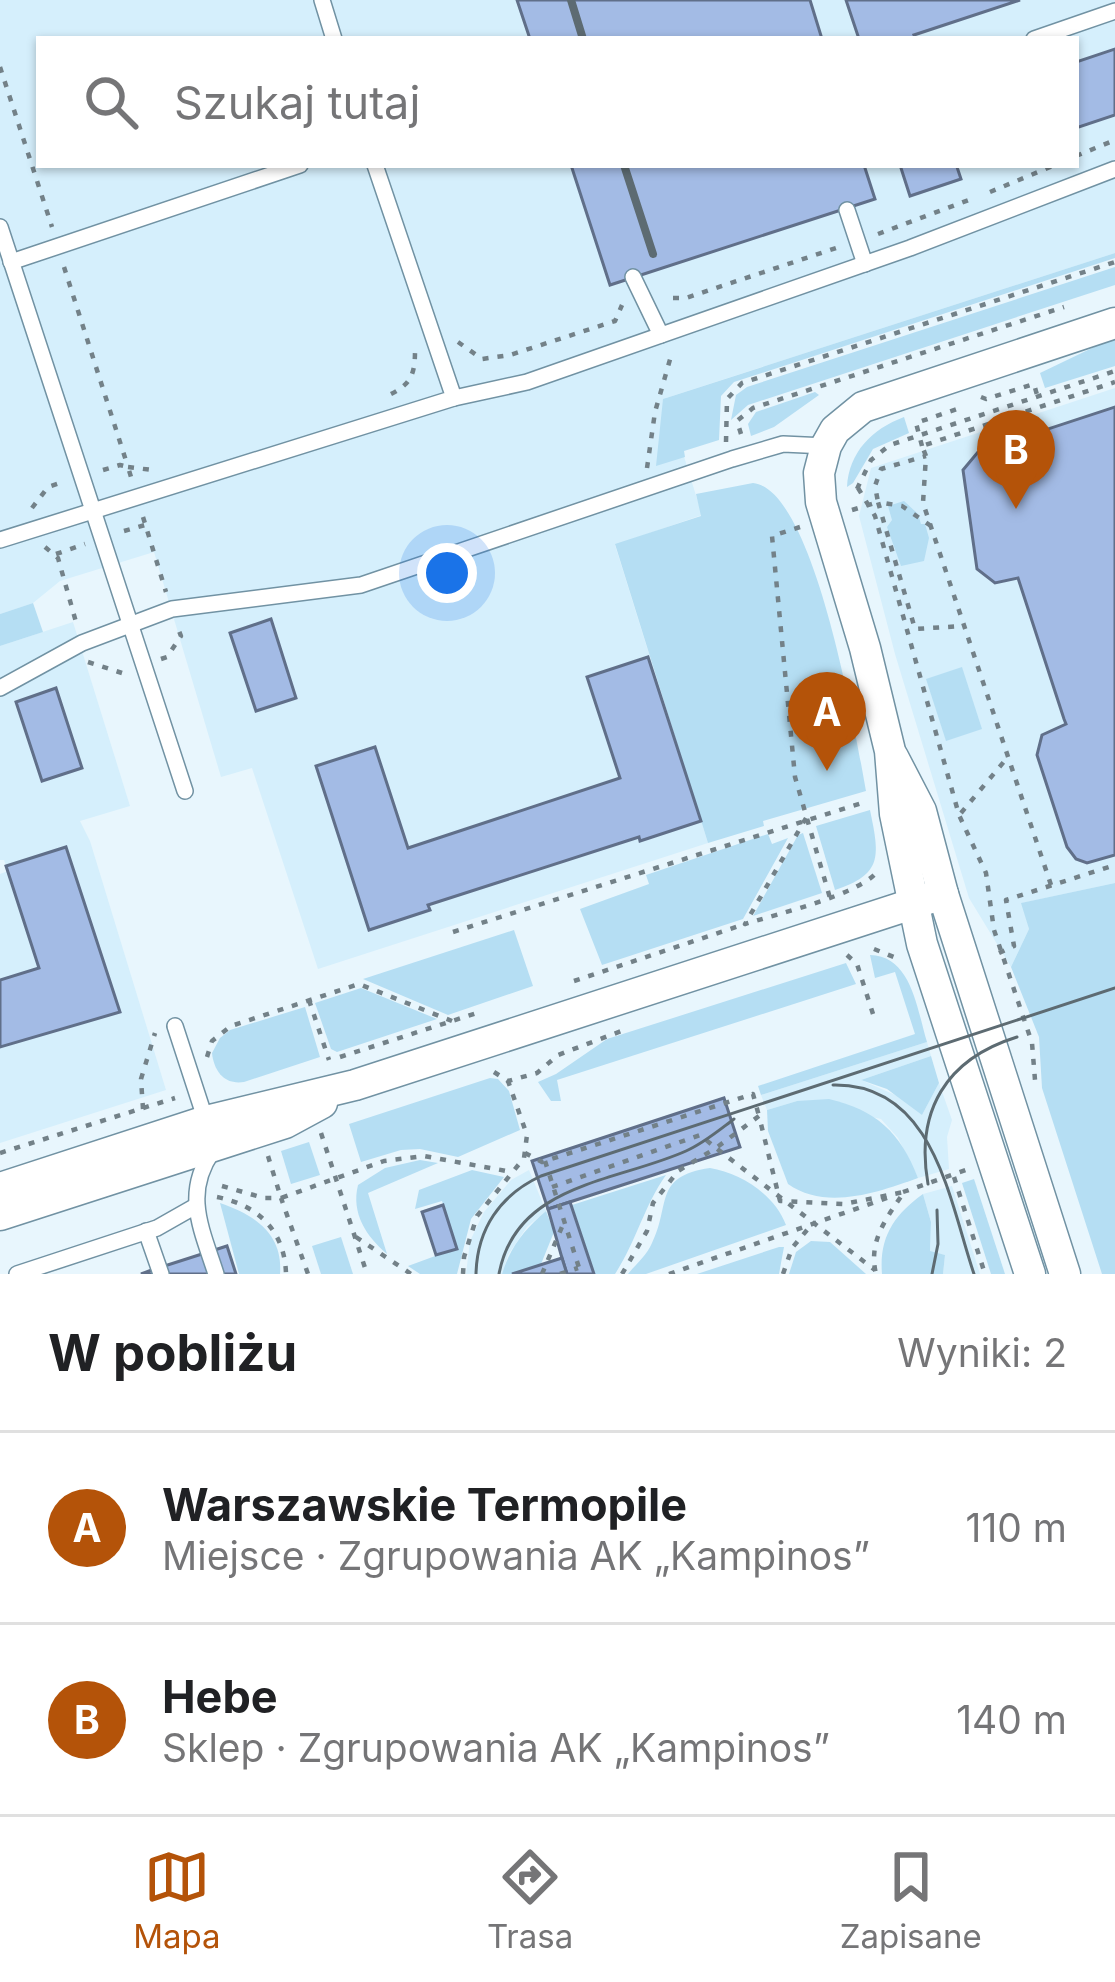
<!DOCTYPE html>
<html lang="pl">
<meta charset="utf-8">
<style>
:root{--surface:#fff;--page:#f6f6f6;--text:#202124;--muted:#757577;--line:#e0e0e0;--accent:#b45309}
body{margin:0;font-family:Inter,sans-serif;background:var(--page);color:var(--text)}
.you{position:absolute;left:447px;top:573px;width:42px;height:42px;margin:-30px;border:9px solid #fff;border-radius:50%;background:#1a73e8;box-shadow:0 0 0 18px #1a73e833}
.badge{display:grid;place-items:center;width:78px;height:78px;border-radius:50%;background:var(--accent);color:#fff;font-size:39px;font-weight:700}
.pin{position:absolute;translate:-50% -99px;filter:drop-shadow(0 3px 6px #0008)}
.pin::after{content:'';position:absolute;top:63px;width:42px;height:36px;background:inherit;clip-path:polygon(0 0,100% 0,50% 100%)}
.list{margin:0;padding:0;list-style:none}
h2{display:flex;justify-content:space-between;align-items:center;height:156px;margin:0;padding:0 48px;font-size:51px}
h2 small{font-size:39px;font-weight:400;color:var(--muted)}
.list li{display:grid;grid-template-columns:78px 1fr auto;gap:36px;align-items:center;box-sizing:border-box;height:192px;padding:0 48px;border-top:3px solid var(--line)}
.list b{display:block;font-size:45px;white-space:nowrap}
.list p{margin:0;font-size:39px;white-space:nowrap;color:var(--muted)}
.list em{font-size:39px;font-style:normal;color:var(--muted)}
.icon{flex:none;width:66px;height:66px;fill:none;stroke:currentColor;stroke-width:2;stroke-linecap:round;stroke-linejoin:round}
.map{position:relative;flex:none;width:1115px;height:1274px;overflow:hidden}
.search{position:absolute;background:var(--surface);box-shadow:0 3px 9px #0004;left:36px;right:36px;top:36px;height:132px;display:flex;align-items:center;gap:30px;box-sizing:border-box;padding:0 42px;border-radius:0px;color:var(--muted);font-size:45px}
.sheet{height:540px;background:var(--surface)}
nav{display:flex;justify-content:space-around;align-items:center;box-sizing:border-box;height:168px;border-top:3px solid var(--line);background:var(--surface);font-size:33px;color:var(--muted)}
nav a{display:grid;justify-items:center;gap:6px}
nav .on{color:var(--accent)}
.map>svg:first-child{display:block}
.built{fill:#d5effc;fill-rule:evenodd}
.green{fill:#b5def3}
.building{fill:#a3bbe5;stroke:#606f89;stroke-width:3}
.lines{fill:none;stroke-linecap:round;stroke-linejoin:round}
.lane-casing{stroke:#7192a3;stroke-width:18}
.street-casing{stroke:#7192a3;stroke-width:33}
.path{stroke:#738188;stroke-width:4.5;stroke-dasharray:6 9;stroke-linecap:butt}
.lane{stroke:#fff;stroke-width:15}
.street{stroke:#fff;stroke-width:30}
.tram{stroke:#5d6b72;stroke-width:3}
.rail{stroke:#5d6b72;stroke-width:8}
</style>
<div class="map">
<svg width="1115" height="1274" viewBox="0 0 1115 1274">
<rect width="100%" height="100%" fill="#e8f6fd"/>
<g class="built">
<path d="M 0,0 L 1115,0 L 1115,253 L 666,398 L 702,515 L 615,545 L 708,843 L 318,969 L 252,768 L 221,777 L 154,552 L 60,581 L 33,603 L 0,614 ZM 39,39 L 1076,39 L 1076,165 L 39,165 Z"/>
<polygon points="1115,388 1115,883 1022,903 1029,929 1011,967 969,898 895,654 859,516 871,468"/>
<polygon points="73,622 130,806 80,821 90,841 166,1090 0,1143 0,874 8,871 4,860 0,860 0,646"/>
<polygon points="927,1042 931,1056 861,1080 900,1097 922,1115 939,1083 952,1120 947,1137 949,1169 918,1178 898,1138 881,1119 797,1101 767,1110 761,1095"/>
<polygon points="529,1170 546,1211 527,1227 508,1255 502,1274 466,1274 470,1241 484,1212 511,1180"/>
<polygon points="952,1186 980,1274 943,1274 945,1255 930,1252 931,1222 923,1194"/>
</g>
<g class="green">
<polygon points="1115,253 1115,258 734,382 721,396 719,440 684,451 685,457 656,466 663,399"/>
<polygon points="1115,267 1115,285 748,405 731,420 736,395 747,387"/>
<polygon points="1115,337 1115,366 1045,388 1040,373"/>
<polygon points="815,392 819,395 774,427 751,436 748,424 756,412"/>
<path d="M 904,417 L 909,433 L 873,449 L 853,483 L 847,487 C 849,452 872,429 904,417 Z"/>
<path d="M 753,483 C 815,489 856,736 866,791 L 763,821 L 764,826 L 708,843 L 615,544 L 701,516 L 696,494 Z"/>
<polygon points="904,501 918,514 921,524 925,524 929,538 924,561 901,566 887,527 892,520 888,506"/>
<polygon points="33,603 43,632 0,646 0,614"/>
<polygon points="962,667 982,729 946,741 926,679"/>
<path d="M 870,810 C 880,858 882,874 835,890 L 816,826 Z"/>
<polygon points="803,833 822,893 753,916 798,835"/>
<polygon points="768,834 772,844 788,838 743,919 602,965 580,909 649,884 646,875"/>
<polygon points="1115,883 1115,1274 1102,1274 1042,1088 1039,1037 1011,967 1029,929 1021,903"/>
<polygon points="514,930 533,986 448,1015 363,979"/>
<path d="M 870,955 C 912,956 917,1010 927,1042 L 761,1095 L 758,1086 L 915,1034 L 895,972 L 875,978 Z"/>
<polygon points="846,963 856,984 557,1080 561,1101 551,1101 538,1082 556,1074 607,1039"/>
<polygon points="361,988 437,1019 337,1052 331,1049 315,1003"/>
<path d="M 305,1007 L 320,1057 L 244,1082 C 225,1085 214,1072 212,1053 L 220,1038 L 230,1030 Z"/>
<polygon points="931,1056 939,1083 922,1115 887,1089 861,1080"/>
<polygon points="490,1078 498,1079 509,1091 520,1130 458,1157 420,1149 401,1150 361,1162 349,1124"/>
<path d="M 829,1099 C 876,1110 900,1132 918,1178 C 879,1192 826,1211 788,1184 L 768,1131 L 767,1110 L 797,1101 Z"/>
<polygon points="309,1142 320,1175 291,1184 281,1151"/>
<path d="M 420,1160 L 438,1163 L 368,1193 L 387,1254 C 366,1236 351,1213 358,1185 L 385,1168 Z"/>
<path d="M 710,1168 C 741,1173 775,1195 786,1225 L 646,1274 L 628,1274 C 636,1264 647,1255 652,1243 C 671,1205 653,1176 710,1168 Z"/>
<polygon points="472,1170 504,1177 471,1219 457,1274 420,1274 408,1266 457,1248 442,1201 415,1209 419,1190"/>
<path d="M 666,1175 C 644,1206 636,1242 615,1274 L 595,1274 L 572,1205 Z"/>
<polygon points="974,1179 1005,1274 991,1274 962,1183"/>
<path d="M 923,1194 L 931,1222 L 930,1251 L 945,1255 L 943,1274 L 882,1274 C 879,1237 894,1215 923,1194 Z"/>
<path d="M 220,1203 C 255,1215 283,1234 280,1274 L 239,1274 Z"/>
<path d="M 546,1211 L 554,1232 L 537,1274 L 502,1274 C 510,1247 525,1229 546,1211 Z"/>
<polygon points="341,1237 353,1274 321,1274 312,1246"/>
<polygon points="811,1241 830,1242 866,1274 789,1274 796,1252"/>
<polygon points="784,1247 779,1274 697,1274 779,1247"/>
</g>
<g class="building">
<polygon points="517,0 810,0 822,39 530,39"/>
<polygon points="846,0 1020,0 914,35 916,39 859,39"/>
<polygon points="1115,49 1115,115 1076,128 1076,62"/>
<polygon points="571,165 864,165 875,199 610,285"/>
<polygon points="900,165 964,165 957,167 961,179 910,196"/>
<polygon points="1115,407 1115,855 1087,863 1076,859 1067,847 1037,755 1042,735 1066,724 1064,719 1018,578 995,583 977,569 963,470 978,452"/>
<polygon points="271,619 296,698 256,711 230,633"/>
<polygon points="648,657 701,821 640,841 639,837 428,905 430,910 369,930 316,766 375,747 408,848 620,778 587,677"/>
<polygon points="56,688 82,768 42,781 16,702"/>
<polygon points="66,847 120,1012 0,1047 0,980 39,968 6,866"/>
<polygon points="724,1098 740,1147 548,1209 532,1161"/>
<polygon points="570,1202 594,1274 567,1274 562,1258 548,1209"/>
<polygon points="443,1205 457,1249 436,1255 422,1212"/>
<polygon points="227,1246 236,1274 141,1274 149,1271"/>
<polygon points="562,1258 567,1274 512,1274"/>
</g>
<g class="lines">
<g class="lane-casing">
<g id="lane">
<polyline points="322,0 334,39"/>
<polyline points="1034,39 1115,11"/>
<polyline points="847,210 865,264"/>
<polyline points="0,227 185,791"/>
<polyline points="11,262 300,165"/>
<polyline points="633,277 661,335"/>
<polyline points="454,398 527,382 910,248 1115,169"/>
<polyline points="0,540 454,398 375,165"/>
<polyline points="0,688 82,643 172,609 361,585 732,459 783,444 826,446"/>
<polyline points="175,1026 206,1121"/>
<path d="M 212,1152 C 183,1194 202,1230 216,1274"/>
<polyline points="146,1231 161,1274"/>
<polyline points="17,1274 157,1228 194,1207"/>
</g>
</g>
<g class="street-casing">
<g id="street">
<polyline points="893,757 921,811 943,894 1065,1274"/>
<polyline points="0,1188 206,1121 355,1085 943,894"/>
<polyline points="0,1215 285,1123 322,1103"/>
<polyline points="1030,1274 922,944 895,814 890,751 865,648 821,502 819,473 826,446 835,430 863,407 1115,323"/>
</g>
</g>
<g class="path">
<polyline points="0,67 52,227"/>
<polyline points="1076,156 1115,140"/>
<polyline points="990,192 1055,165"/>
<polyline points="878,234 974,198"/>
<polyline points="64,267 128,467 152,470"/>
<polyline points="673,298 686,298 839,247"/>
<polyline points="458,342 482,359 510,355 615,321 622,305"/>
<path d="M 391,394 C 411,384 415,374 415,351"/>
<polyline points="981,397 986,399 1034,384 1037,395"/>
<polyline points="741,434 737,421 753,408 1064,307"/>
<polyline points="726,442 727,399 742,383 1115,262"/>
<polyline points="922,446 916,423 957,409 959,405"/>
<polyline points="647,468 655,412 671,356"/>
<polyline points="103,470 120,465 128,467 131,477"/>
<polyline points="858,488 875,516 959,815 986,873 994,930 1032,1043 1035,1080"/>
<polyline points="857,489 871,460 890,445 1115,371"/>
<polyline points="32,508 48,487 63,482"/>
<polyline points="852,510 878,502 875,486 881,469 926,456"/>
<polyline points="143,517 166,592"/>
<polyline points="931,526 902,506 878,502 915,629 963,626"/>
<polyline points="800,527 772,536 795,777 830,898"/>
<polyline points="124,531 145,525"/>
<polyline points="45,547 58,558 76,622"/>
<polyline points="56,554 85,544"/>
<polyline points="161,659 167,657 181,636 179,631"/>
<polyline points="88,662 122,673"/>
<polyline points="961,813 1007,758"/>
<path d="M 806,818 L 745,924 C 777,914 858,895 877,872"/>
<polyline points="1051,885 923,503 926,456 922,446 1115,382"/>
<polyline points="453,932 865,802"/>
<polyline points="874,949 896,958"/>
<polyline points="999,953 1014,946 1006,900 1115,865"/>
<polyline points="847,955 857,964 873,1014"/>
<polyline points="574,981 745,924"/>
<polyline points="309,1000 329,1060"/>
<polyline points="207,1057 212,1041 231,1026 359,984 452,1021"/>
<polyline points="340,1057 477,1013"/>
<polyline points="494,1072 508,1081 537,1073 558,1055 624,1030"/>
<polyline points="143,1109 141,1079 155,1033"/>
<polyline points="321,1133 367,1274"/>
<polyline points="0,1153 175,1098"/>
<polyline points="525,1153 542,1162 753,1094 759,1116"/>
<polyline points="268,1156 281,1198 384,1161 424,1156 512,1172"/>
<polyline points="545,1161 581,1274"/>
<polyline points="954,1177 985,1274"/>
<polyline points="222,1186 264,1198 281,1198 308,1274"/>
<path d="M 552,1187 L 700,1135 L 716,1148 L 759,1116 L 780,1201 L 844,1204 L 904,1192 C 886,1219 868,1241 876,1274"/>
<polyline points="903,1192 966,1170"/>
<path d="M 217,1197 C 258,1205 285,1231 286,1274"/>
<polyline points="356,1237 411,1274"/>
<polyline points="463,1274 464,1257 477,1216 524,1158 527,1135 508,1081"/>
<polyline points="542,1274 564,1222"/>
<polyline points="560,1274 578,1268"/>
<polyline points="622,1274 647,1231 653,1203 678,1171 716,1148 875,1270"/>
<polyline points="669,1274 887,1198"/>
<polyline points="783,1274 792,1248 812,1224"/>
</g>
<use href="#lane" class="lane"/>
<use href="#street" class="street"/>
<g class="tram">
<path d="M 833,1085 C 934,1083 949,1200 974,1274"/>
<path d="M 928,1184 C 915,1111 946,1059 1017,1037"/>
<path d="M 476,1274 C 477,1229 500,1195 541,1176 L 1115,988"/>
<path d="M 499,1274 C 516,1183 617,1182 686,1151 C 704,1143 718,1131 734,1119"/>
<polyline points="932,1274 938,1244 937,1210"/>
</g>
<g class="rail">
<polyline points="571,0 583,39"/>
<polyline points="624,165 653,254"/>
</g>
</g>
</svg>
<div class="you"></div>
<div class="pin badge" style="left:827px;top:771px">A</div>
<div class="pin badge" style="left:1016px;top:509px">B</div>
<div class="search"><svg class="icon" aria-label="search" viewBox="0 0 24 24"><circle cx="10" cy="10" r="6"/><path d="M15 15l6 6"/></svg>Szukaj tutaj</div>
</div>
<section class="sheet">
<h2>W pobliżu<small>Wyniki: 2</small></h2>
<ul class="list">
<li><span class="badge">A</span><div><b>Warszawskie Termopile</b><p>Miejsce · Zgrupowania AK „Kampinos”</p></div><em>110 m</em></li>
<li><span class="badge">B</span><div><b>Hebe</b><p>Sklep · Zgrupowania AK „Kampinos”</p></div><em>140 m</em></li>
</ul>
</section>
<nav>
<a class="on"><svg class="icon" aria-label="map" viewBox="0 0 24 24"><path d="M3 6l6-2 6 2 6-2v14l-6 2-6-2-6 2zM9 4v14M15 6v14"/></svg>Mapa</a>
<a><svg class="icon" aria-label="directions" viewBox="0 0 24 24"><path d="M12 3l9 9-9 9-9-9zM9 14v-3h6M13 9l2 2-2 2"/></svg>Trasa</a>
<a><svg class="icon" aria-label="saved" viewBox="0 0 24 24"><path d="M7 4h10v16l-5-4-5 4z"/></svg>Zapisane</a>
</nav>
